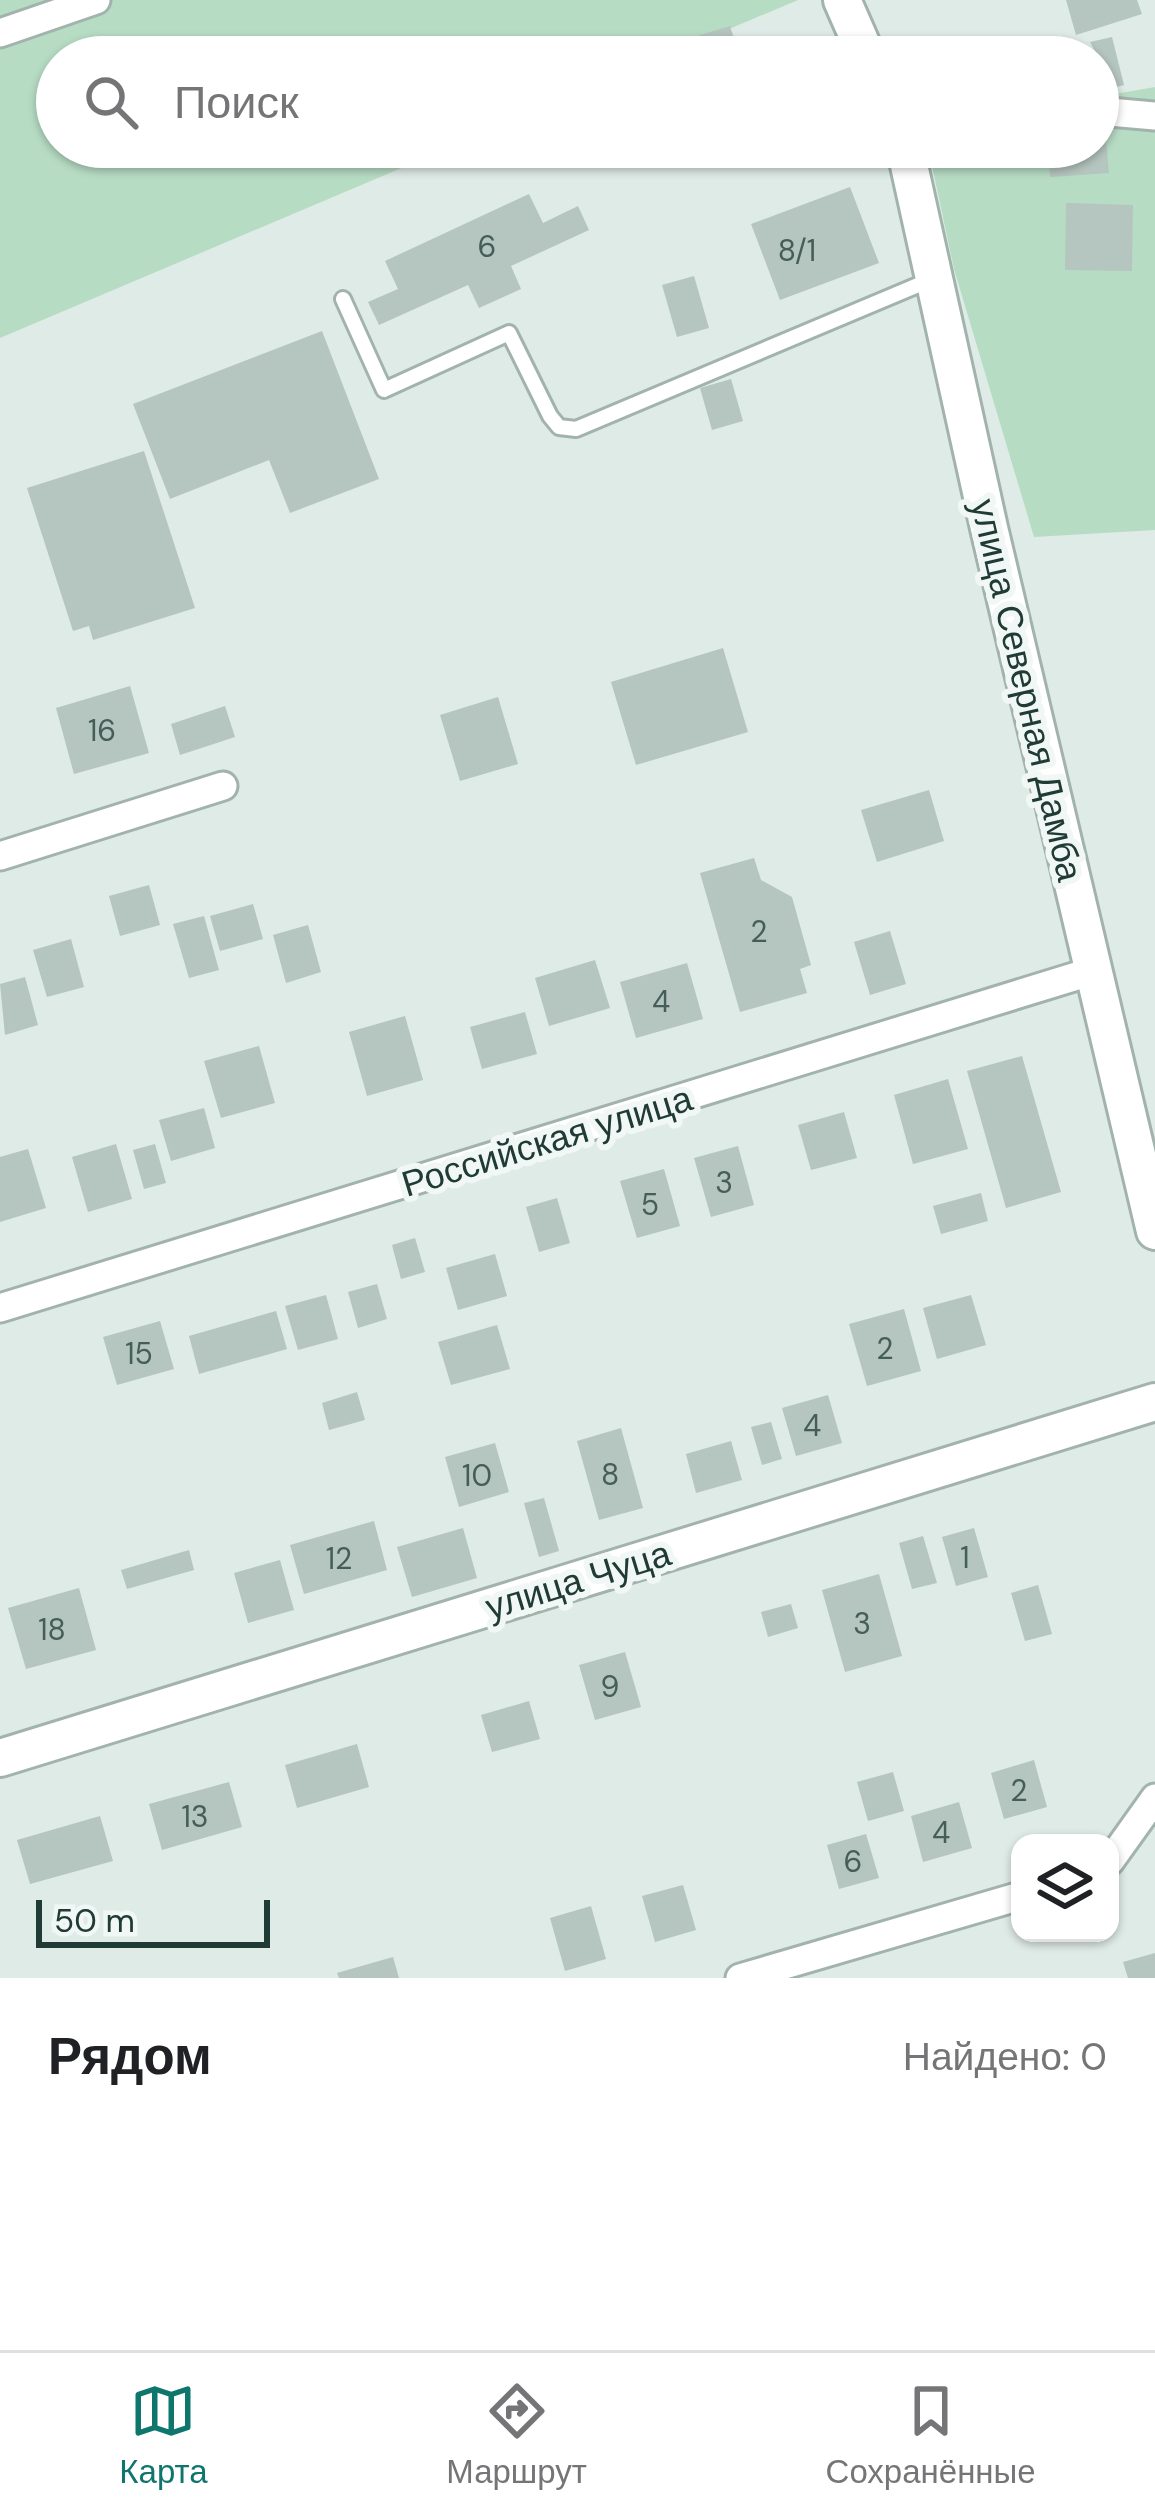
<!DOCTYPE html>
<html lang="ru">
<meta charset="utf-8">
<style>
:root{--surface:#fff;--page:#f6f6f6;--text:#202124;--muted:#757577;--line:#e0e0e0;--accent:#0f766e}
body{margin:0;font-family:"DM Sans",sans-serif;background:var(--page);color:var(--text)}
.controls{position:absolute;right:36px;bottom:36px;display:grid;overflow:hidden;border-radius:24px;box-shadow:0 3px 9px #0004}
.controls button{width:108px;height:108px;display:grid;place-items:center;padding:0;border:0;border-bottom:3px solid var(--line);background:var(--surface);color:var(--text);font:60px sans-serif}
.scale{position:absolute;left:36px;bottom:30px;width:234px;box-sizing:border-box;padding-left:12px;border:6px solid #203b35;border-top:0;font-size:33px;line-height:42px;white-space:nowrap;color:#203b35;-webkit-text-stroke:9px #f0f7f4;paint-order:stroke}
.list{margin:0;padding:0;list-style:none}
h2{display:flex;justify-content:space-between;align-items:center;height:156px;margin:0;padding:0 48px;font-size:51px}
h2 small{font-size:39px;font-weight:400;color:var(--muted)}
.icon{flex:none;width:66px;height:66px;fill:none;stroke:currentColor;stroke-width:2;stroke-linecap:round;stroke-linejoin:round}
.map{position:relative;flex:none;width:1155px;height:1978px;overflow:hidden}
.search{position:absolute;background:var(--surface);box-shadow:0 3px 9px #0004;left:36px;right:36px;top:36px;height:132px;display:flex;align-items:center;gap:30px;box-sizing:border-box;padding:0 42px;border-radius:66px;color:var(--muted);font-size:45px}
.sheet{height:372px;background:var(--surface)}
nav{display:flex;justify-content:space-around;align-items:center;box-sizing:border-box;height:168px;border-top:3px solid var(--line);background:var(--surface);font-size:33px;color:var(--muted)}
nav a{display:grid;justify-items:center;gap:6px}
nav .on{color:var(--accent)}
.map>svg:first-child{display:block}
.green{fill:#b7dcc4}
.building{fill:#b5c5bf}
.lines{fill:none;stroke-linecap:round;stroke-linejoin:round}
.service-casing{stroke:#a2b3ad;stroke-width:20}
.minor-casing{stroke:#a2b3ad;stroke-width:33}
.tertiary-casing{stroke:#a2b3ad;stroke-width:42}
.service{stroke:#fff;stroke-width:14}
.minor{stroke:#fff;stroke-width:27}
.tertiary{stroke:#fff;stroke-width:36}
.labels{text-anchor:middle;dominant-baseline:central;stroke-width:12;stroke-linejoin:round;paint-order:stroke}
.number-label{font-size:30px;fill:#455e58}
.street-label{font-size:36px;fill:#203b35;stroke:#f0f7f4}
</style>
<div class="map">
<svg width="1155" height="1978" viewBox="0 0 1155 1978">
<rect width="100%" height="100%" fill="#dfebe6"/>
<g class="green">
<polygon points="0,0 798,0 663,57 57,57 57,147 451,147 0,338"/>
<polygon points="1155,87 1155,530 1034,537 954,269 928,147 1098,147 1098,97"/>
</g>
<g class="building">
<polygon points="1066,0 1137,0 1142,14 1076,35"/>
<polygon points="730,26 740,57 646,57 644,52"/>
<polygon points="1112,37 1124,85 1101,91 1098,57 1090,42"/>
<polygon points="1106,141 1109,173 1050,177 1048,147 1098,147 1098,142"/>
<polygon points="850,187 879,263 780,300 751,224"/>
<polygon points="529,194 543,223 578,206 589,230 511,266 521,289 479,308 468,285 379,325 368,302 398,289 385,261"/>
<polygon points="1066,203 1133,205 1132,271 1065,270"/>
<polygon points="694,276 709,328 677,337 662,285"/>
<polygon points="322,331 379,479 290,513 269,460 170,499 133,404"/>
<polygon points="731,379 743,421 712,430 700,388"/>
<polygon points="144,451 195,608 93,640 89,626 73,631 27,488"/>
<polygon points="723,648 748,732 636,765 611,682"/>
<polygon points="130,686 149,753 74,774 56,708"/>
<polygon points="498,697 518,764 460,781 440,715"/>
<polygon points="225,706 235,737 180,755 171,724"/>
<polygon points="929,790 944,841 877,862 861,810"/>
<polygon points="754,858 761,880 792,897 811,965 800,969 807,993 740,1012 700,873"/>
<polygon points="149,885 160,925 120,936 109,896"/>
<polygon points="253,904 263,939 220,951 210,916"/>
<polygon points="204,916 219,970 189,978 173,924"/>
<polygon points="308,925 321,972 286,983 273,935"/>
<polygon points="890,931 906,984 870,995 854,942"/>
<polygon points="71,939 84,987 47,997 33,950"/>
<polygon points="595,960 610,1008 549,1026 535,978"/>
<polygon points="687,963 703,1019 636,1038 620,982"/>
<polygon points="25,977 38,1025 5,1035 0,984"/>
<polygon points="525,1012 537,1054 482,1069 470,1027"/>
<polygon points="405,1016 423,1080 367,1096 349,1032"/>
<polygon points="259,1046 275,1103 221,1118 204,1061"/>
<polygon points="1022,1056 1061,1192 1006,1208 967,1071"/>
<polygon points="948,1079 968,1149 913,1164 894,1095"/>
<polygon points="204,1108 215,1148 171,1161 159,1120"/>
<polygon points="844,1112 857,1158 811,1170 798,1125"/>
<polygon points="116,1144 132,1199 88,1212 72,1157"/>
<polygon points="155,1144 166,1183 144,1189 133,1150"/>
<polygon points="738,1146 754,1205 711,1217 694,1158"/>
<polygon points="28,1149 46,1208 0,1222 0,1157"/>
<polygon points="664,1169 680,1226 637,1238 620,1181"/>
<polygon points="981,1193 988,1221 941,1234 933,1206"/>
<polygon points="557,1198 570,1243 539,1252 526,1207"/>
<polygon points="415,1238 425,1272 401,1279 392,1245"/>
<polygon points="495,1254 507,1296 458,1310 446,1268"/>
<polygon points="377,1284 387,1319 358,1328 348,1292"/>
<polygon points="326,1295 338,1339 298,1350 285,1306"/>
<polygon points="971,1295 986,1345 937,1359 923,1308"/>
<polygon points="904,1309 921,1371 867,1386 849,1324"/>
<polygon points="276,1311 287,1349 199,1374 189,1336"/>
<polygon points="160,1321 174,1369 117,1385 103,1337"/>
<polygon points="497,1325 510,1369 451,1385 438,1342"/>
<polygon points="357,1392 365,1420 329,1430 322,1403"/>
<polygon points="828,1395 842,1443 796,1456 782,1408"/>
<polygon points="771,1422 782,1459 762,1465 751,1427"/>
<polygon points="621,1428 643,1508 599,1520 577,1441"/>
<polygon points="731,1441 742,1480 696,1493 686,1454"/>
<polygon points="495,1443 509,1492 459,1507 445,1457"/>
<polygon points="544,1498 559,1551 539,1557 524,1503"/>
<polygon points="374,1521 387,1570 304,1594 290,1545"/>
<polygon points="463,1528 477,1578 412,1597 397,1547"/>
<polygon points="974,1528 988,1577 956,1586 942,1537"/>
<polygon points="923,1536 937,1583 912,1589 899,1543"/>
<polygon points="189,1550 194,1570 127,1589 121,1570"/>
<polygon points="280,1560 294,1610 248,1623 234,1573"/>
<polygon points="879,1574 902,1656 845,1672 822,1590"/>
<polygon points="1038,1585 1052,1634 1025,1641 1011,1593"/>
<polygon points="79,1588 96,1650 26,1669 8,1608"/>
<polygon points="791,1604 798,1628 768,1637 761,1612"/>
<polygon points="625,1652 641,1707 595,1720 579,1665"/>
<polygon points="529,1701 540,1739 492,1752 481,1715"/>
<polygon points="357,1744 369,1787 297,1808 285,1765"/>
<polygon points="1034,1760 1047,1807 1004,1819 991,1773"/>
<polygon points="893,1772 904,1811 868,1821 857,1782"/>
<polygon points="229,1782 242,1827 162,1850 149,1804"/>
<polygon points="959,1802 972,1848 923,1862 911,1816"/>
<polygon points="100,1816 113,1861 30,1884 17,1840"/>
<polygon points="866,1834 879,1878 839,1889 827,1845"/>
<polygon points="683,1885 696,1930 655,1942 642,1896"/>
<polygon points="591,1906 606,1959 565,1971 550,1918"/>
<polygon points="1155,1953 1155,1978 1128,1978 1123,1962"/>
<polygon points="393,1957 399,1978 339,1978 337,1973"/>
</g>
<g class="lines">
<g class="service-casing">
<polyline id="service" points="343,299 384,390 509,333 550,416 559,427 576,429 930,280"/>
</g>
<g class="minor-casing">
<g id="minor">
<polyline points="0,33 96,0"/>
<polyline points="1098,111 1155,116"/>
<polyline points="0,856 223,786"/>
<polyline points="0,1308 1093,971"/>
<polyline points="1110,1861 1155,1798"/>
<polyline points="740,1978 1020,1896"/>
</g>
</g>
<g class="tertiary-casing">
<g id="tertiary">
<polyline points="842,0 867,57"/>
<polyline points="905,147 989,528 1155,1231"/>
<polyline points="0,1758 1155,1402"/>
</g>
</g>
<use href="#service" class="service"/>
<use href="#minor" class="minor"/>
<use href="#tertiary" class="tertiary"/>
</g>
<g class="labels">
<g class="number-label">
<text x="487" y="246">6</text>
<text x="797" y="250">8/1</text>
<text x="102" y="730">16</text>
<text x="759" y="931">2</text>
<text x="661" y="1001">4</text>
<text x="724" y="1182">3</text>
<text x="650" y="1204">5</text>
<text x="885" y="1348">2</text>
<text x="139" y="1353">15</text>
<text x="812" y="1425">4</text>
<text x="610" y="1474">8</text>
<text x="477" y="1475">10</text>
<text x="965" y="1557">1</text>
<text x="339" y="1558">12</text>
<text x="862" y="1623">3</text>
<text x="52" y="1629">18</text>
<text x="610" y="1686">9</text>
<text x="1019" y="1790">2</text>
<text x="195" y="1816">13</text>
<text x="941" y="1832">4</text>
<text x="853" y="1861">6</text>
</g>
<g class="street-label">
<text transform="translate(1027 690) rotate(77)">улица Северная Дамба</text>
<text transform="translate(547 1141) rotate(-17)">Российская улица</text>
<text transform="translate(578 1580) rotate(-17)">улица Чуца</text>
</g>
</g>
</svg>
<div class="controls">
<button><svg class="icon" aria-label="layers" viewBox="0 0 24 24"><path d="M12 4l9 5-9 5-9-5zM3 14l9 5 9-5"/></svg></button>
</div>
<div class="scale">50 m</div>
<div class="search"><svg class="icon" aria-label="search" viewBox="0 0 24 24"><circle cx="10" cy="10" r="6"/><path d="M15 15l6 6"/></svg>Поиск</div>
</div>
<section class="sheet">
<h2>Рядом<small>Найдено: 0</small></h2>
<ul class="list">
</ul>
</section>
<nav>
<a class="on"><svg class="icon" aria-label="map" viewBox="0 0 24 24"><path d="M3 6l6-2 6 2 6-2v14l-6 2-6-2-6 2zM9 4v14M15 6v14"/></svg>Карта</a>
<a><svg class="icon" aria-label="directions" viewBox="0 0 24 24"><path d="M12 3l9 9-9 9-9-9zM9 14v-3h6M13 9l2 2-2 2"/></svg>Маршрут</a>
<a><svg class="icon" aria-label="saved" viewBox="0 0 24 24"><path d="M7 4h10v16l-5-4-5 4z"/></svg>Сохранённые</a>
</nav>
